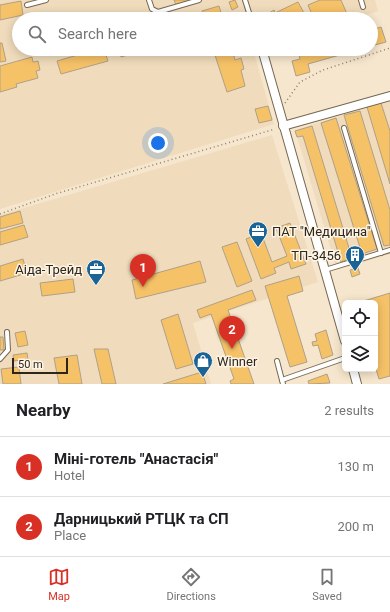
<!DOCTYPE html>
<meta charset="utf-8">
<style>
:root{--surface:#fff;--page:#f6f6f6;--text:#202124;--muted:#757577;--line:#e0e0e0;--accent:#d93025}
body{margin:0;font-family:Roboto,sans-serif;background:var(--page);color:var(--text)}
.controls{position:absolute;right:12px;bottom:12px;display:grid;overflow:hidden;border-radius:6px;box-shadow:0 2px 10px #0003}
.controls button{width:36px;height:36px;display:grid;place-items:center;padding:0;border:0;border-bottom:1px solid var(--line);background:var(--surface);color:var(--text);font:20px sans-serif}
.scale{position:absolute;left:12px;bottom:10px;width:56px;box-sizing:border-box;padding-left:4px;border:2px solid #2c261c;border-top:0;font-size:11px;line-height:14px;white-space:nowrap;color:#2c261c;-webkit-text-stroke:3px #fef4e5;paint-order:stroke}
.you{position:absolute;left:158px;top:143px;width:14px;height:14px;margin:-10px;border:3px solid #fff;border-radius:50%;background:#1a73e8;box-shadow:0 0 0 6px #1a73e833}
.badge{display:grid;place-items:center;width:26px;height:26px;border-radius:50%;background:var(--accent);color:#fff;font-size:13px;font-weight:700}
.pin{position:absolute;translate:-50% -33px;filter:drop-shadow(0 1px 2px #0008)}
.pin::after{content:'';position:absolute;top:21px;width:14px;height:12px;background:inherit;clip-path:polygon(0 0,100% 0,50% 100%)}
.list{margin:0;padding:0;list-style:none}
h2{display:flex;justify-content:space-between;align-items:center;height:52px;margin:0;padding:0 16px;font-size:17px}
h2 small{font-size:13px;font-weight:400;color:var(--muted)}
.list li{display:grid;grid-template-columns:26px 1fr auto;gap:12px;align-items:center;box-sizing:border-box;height:60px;padding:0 16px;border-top:1px solid var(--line)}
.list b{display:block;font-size:15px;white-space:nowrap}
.list p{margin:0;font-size:13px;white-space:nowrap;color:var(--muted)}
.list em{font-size:13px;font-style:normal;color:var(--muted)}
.icon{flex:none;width:22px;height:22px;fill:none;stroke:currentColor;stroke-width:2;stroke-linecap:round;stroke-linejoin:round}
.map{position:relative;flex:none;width:390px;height:384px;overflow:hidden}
.search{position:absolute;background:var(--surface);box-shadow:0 2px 10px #0003;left:12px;right:12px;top:12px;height:44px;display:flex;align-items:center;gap:10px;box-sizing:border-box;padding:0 14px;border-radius:22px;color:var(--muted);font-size:15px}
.sheet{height:172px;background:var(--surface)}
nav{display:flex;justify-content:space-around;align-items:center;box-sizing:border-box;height:56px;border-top:1px solid var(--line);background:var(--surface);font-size:11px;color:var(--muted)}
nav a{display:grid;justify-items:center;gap:2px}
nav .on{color:var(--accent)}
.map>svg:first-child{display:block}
.built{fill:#f0dcbc}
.building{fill:#f6c268;stroke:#afa088}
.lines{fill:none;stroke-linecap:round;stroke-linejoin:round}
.lane-casing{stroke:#756751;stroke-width:6}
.street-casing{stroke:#756751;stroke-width:10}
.path{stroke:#8b816f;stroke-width:1.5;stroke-dasharray:1 3;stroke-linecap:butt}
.lane{stroke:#fff;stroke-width:4}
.street{stroke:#fff;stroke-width:8}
.labels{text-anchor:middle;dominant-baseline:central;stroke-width:3;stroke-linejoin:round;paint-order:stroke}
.poi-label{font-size:13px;fill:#2c261c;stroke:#fef4e5;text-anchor:start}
</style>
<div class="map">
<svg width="390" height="384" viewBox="0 0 390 384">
<rect width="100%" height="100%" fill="#f6e6cd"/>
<g class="built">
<polygon points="0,0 375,0 378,11 355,19 19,19 19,49 253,49 274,124 0,209"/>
<polygon points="390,100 390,254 337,270 295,130"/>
<polygon points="272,135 318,282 193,323 211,384 0,384 0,215"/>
</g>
<g class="building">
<polygon points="174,0 191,0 176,5"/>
<polygon points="235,0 238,7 232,10 229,2"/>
<polygon points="320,0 341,0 347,14 335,19 314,19 308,5"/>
<polygon points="21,1 23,15 0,20 0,5"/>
<polygon points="298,2 304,13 292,19 268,19 266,15 274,10 275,13"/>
<polygon points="219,6 223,19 204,19 202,11"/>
<polygon points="181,15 182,19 166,19"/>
<polygon points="381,27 386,42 371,46 371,30"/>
<polygon points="0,43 2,43 6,61 0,62"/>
<polygon points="53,49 69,49 54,53"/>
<polygon points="98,49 104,49 108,61 61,74 57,61"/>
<polygon points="119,49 147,49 121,57"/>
<polygon points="213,49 232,49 235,60 241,58 244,69 241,70 245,86 227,92"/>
<polygon points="305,49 361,49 308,64 310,72 296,76 292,61 300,59 298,51"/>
<polygon points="32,57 33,62 38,61 40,70 36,71 38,78 16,84 17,87 0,92 0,66"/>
<polygon points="381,103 390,131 390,184 367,107"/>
<polygon points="268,106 272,120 259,123 255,109"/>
<polygon points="360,111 390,210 390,245 384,246 344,115"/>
<polygon points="336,118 377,249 362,254 321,123"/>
<polygon points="312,126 352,258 341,262 303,136 297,137 295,131"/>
<polygon points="20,211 23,223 0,229 0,217"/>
<polygon points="290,223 306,264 291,269 289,262 274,268 276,273 261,279 246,239 261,233 272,262 287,256 276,228"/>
<polygon points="24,225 28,237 0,245 0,232"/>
<polygon points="237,242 252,281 237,287 222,247"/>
<polygon points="23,259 27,273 0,281 0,266"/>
<polygon points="200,261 206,282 136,299 132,280"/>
<polygon points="358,268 360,274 352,277 350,270"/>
<polygon points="299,276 303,291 287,296 307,362 290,367 265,286"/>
<polygon points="73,279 75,292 42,296 40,283"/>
<polygon points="252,290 256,300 228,310 254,384 231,384 230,381 234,379 211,314 200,318 197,310"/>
<polygon points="390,293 390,376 379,379 375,366 375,303 357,303"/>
<polygon points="178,314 193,364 176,369 161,320"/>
<polygon points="326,330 333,355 322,359 318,345 313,346 312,342 317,341 315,334"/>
<polygon points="25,331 28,345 18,347 15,333"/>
<polygon points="0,337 3,337 4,350 0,350"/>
<polygon points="94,349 108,349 116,384 102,384"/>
<polygon points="27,353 28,359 14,361 13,355"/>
<polygon points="77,355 82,384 59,384 54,358"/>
<polygon points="19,367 21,384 3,384 1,369"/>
<polygon points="202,372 206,384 163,384"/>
<polygon points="327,374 330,383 309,384 308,381"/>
</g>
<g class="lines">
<g class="lane-casing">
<g id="lane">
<polyline points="149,0 152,9 158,12 199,0"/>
<polyline points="245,0 251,19"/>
<polyline points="361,0 363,7"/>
<polyline points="27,5 46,0"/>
<polyline points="344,128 381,253"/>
<polyline points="325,270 390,250"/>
<polyline points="0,359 8,350 7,332"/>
<polyline points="277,361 283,384"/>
<polyline points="282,380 345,358"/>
</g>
</g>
<g class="street-casing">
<g id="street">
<polyline points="262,49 345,341"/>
<polyline points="283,126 390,96"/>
<polyline points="353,369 357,384"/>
</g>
</g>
<g class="path">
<polyline points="285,103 300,82 323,70 390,48"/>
<polyline points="0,214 55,194 275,129"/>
</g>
<use href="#lane" class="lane"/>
<use href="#street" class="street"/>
</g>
<defs>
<g id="office-pin" transform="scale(1)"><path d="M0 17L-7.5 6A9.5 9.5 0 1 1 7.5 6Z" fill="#1a6397" stroke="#fef4e5"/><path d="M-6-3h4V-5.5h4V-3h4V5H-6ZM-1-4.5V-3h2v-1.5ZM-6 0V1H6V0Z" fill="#fff"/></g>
<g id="building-pin" transform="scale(1)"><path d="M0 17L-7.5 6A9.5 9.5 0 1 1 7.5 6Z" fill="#1a6397" stroke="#fef4e5"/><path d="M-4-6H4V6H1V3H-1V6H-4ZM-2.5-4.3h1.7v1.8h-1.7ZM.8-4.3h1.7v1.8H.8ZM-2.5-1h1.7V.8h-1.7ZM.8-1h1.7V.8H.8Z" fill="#fff"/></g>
<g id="shop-pin" transform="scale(1)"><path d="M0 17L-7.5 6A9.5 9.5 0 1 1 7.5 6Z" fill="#1a6397" stroke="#fef4e5"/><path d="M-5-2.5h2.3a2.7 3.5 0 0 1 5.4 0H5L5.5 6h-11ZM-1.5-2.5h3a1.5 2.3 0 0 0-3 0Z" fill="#fff"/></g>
</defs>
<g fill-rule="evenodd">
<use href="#office-pin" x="258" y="231"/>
<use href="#building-pin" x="355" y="255"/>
<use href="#office-pin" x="96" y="269"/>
<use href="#shop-pin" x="203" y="361"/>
</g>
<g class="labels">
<g class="poi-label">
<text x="272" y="231">ПАТ "Медицина"</text>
<text x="341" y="255" text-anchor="end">ТП-3456</text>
<text x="82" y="269" text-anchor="end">Аіда-Трейд</text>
<text x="217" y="361">Winner</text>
</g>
</g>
</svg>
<div class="controls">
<button><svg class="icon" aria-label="locate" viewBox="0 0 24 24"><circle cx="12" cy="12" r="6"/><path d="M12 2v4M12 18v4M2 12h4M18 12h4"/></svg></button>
<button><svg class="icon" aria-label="layers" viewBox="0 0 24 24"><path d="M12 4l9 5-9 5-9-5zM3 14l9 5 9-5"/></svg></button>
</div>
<div class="scale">50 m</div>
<div class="you"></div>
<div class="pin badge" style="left:143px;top:287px">1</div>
<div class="pin badge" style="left:232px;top:349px">2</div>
<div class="search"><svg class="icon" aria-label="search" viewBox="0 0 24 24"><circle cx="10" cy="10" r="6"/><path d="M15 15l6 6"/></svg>Search here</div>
</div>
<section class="sheet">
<h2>Nearby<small>2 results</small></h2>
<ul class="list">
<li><span class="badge">1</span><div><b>Міні-готель &quot;Анастасія&quot;</b><p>Hotel</p></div><em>130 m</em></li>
<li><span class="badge">2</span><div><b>Дарницький РТЦК та СП</b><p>Place</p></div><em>200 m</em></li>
</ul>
</section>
<nav>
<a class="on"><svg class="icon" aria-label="map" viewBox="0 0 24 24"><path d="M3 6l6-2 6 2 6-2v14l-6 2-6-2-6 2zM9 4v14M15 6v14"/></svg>Map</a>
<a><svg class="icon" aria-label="directions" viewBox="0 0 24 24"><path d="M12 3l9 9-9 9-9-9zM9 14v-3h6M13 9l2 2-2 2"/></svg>Directions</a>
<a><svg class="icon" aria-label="saved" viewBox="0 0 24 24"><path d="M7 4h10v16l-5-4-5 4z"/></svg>Saved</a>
</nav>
